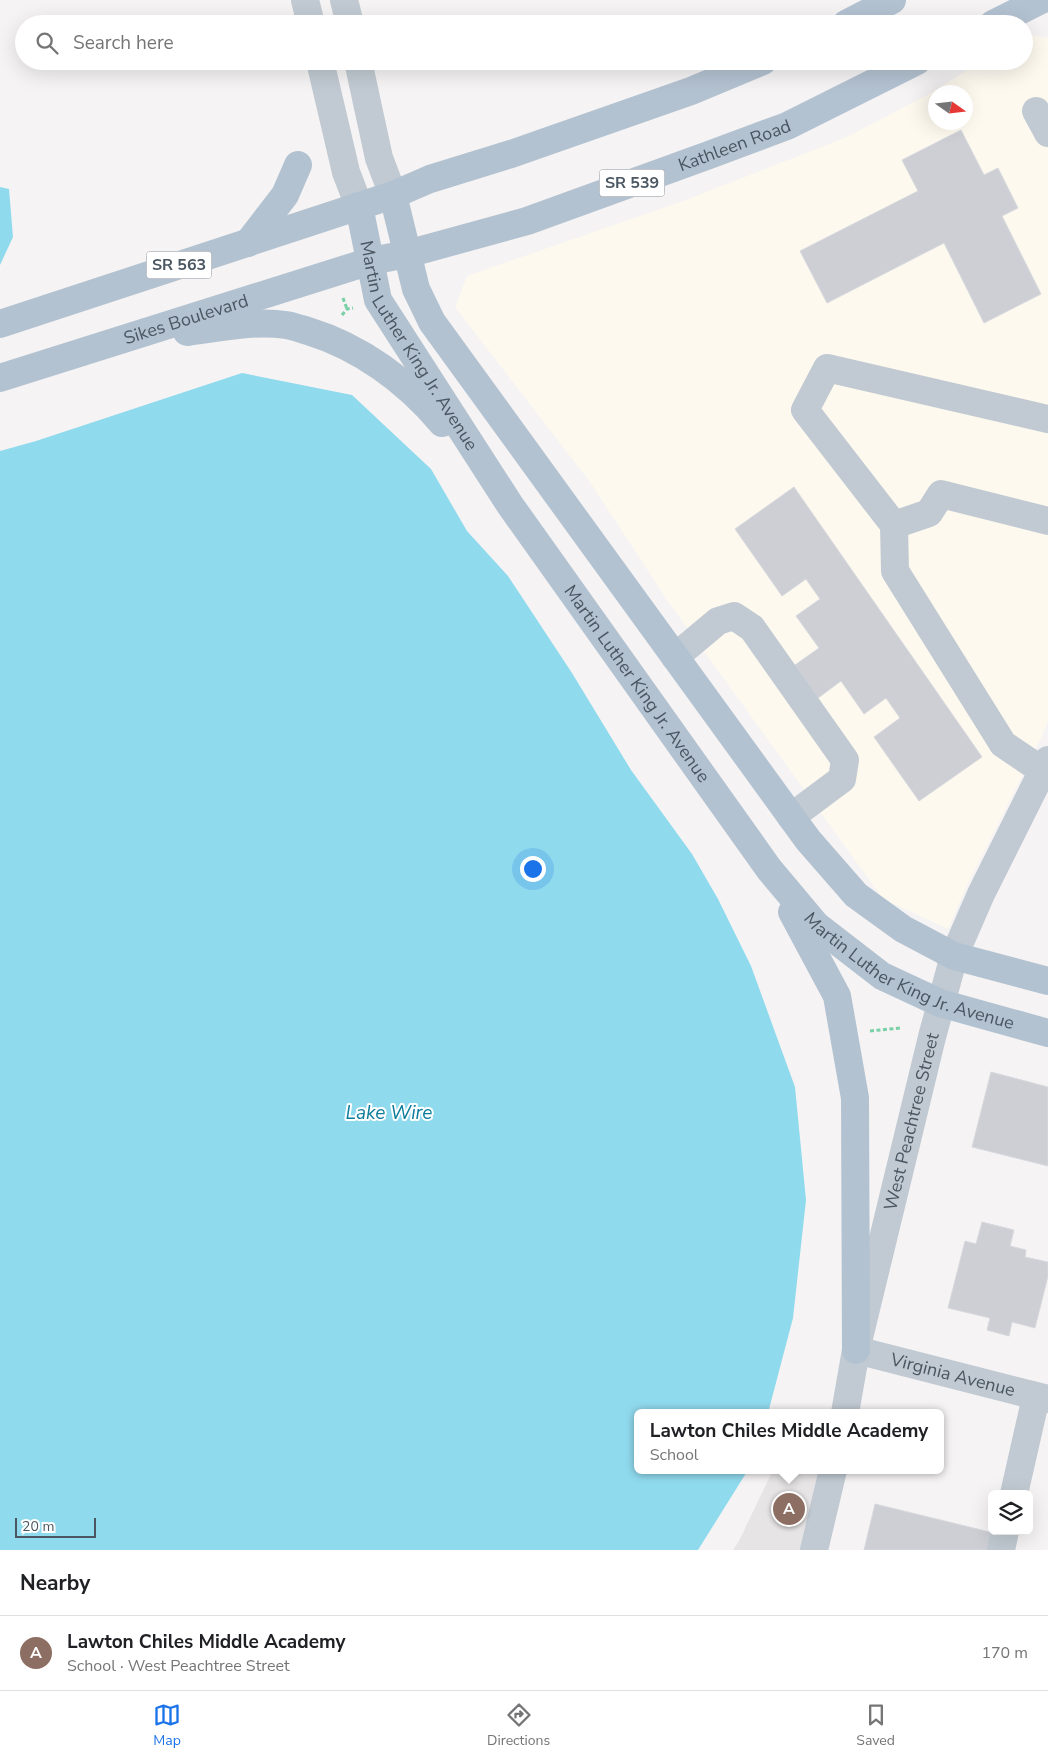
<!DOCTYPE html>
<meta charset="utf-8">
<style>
:root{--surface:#fff;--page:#f2f2f2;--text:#202124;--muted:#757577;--line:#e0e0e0;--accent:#1a73e8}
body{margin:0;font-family:"Nunito Sans",sans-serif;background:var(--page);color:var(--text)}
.controls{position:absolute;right:15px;bottom:15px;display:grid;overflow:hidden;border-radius:8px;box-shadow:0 5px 20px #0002}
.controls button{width:45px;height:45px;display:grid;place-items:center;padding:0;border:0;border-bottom:1px solid var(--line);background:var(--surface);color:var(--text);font:25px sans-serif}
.compass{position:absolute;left:928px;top:85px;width:45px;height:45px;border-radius:50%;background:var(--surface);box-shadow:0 5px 20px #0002;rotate:104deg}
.scale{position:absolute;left:15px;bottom:12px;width:81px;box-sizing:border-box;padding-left:5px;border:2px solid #4a5661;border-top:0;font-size:14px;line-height:18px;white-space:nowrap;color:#4a5661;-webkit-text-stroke:4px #fff;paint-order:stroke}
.you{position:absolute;left:532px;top:868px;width:18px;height:18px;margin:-12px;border:4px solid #fff;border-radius:50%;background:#1a73e8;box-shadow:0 0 0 8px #1a73e833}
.badge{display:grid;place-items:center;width:32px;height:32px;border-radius:50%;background:var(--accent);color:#fff;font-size:16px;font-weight:700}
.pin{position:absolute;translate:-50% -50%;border:2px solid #fff;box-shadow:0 1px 5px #0006}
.popup{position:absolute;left:634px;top:1409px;width:310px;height:65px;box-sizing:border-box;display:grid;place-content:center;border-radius:8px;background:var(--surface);filter:drop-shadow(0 1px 4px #0005);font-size:16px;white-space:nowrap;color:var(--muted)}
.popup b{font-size:19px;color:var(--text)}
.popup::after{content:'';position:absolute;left:50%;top:100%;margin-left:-10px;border:10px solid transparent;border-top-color:var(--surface)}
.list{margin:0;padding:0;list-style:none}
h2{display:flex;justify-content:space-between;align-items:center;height:65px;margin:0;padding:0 20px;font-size:21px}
h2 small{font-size:16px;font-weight:400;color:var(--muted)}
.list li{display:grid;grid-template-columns:32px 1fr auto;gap:15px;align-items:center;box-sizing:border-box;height:75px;padding:0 20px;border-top:1px solid var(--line)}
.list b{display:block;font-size:19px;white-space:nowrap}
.list p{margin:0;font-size:16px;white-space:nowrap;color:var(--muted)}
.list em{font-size:16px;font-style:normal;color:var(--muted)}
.icon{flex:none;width:28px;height:28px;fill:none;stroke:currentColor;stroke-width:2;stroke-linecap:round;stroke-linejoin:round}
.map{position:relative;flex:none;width:1048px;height:1550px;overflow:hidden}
.search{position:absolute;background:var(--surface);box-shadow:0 5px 20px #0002;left:15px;right:15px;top:15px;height:55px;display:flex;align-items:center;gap:12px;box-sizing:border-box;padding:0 18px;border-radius:28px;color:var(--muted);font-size:19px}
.sheet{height:140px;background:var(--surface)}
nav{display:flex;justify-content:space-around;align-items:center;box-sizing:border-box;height:70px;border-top:1px solid var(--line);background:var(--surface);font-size:14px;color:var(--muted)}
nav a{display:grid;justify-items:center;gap:2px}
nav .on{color:var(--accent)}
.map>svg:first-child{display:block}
.commercial{fill:#fdf9ef;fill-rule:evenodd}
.education{fill:#e6e4e5}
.water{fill:#90daee}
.building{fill:#cdcfd5;stroke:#d7d9de}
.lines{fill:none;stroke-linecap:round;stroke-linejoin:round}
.path{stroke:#7ad0a6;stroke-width:3;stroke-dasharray:4 2.5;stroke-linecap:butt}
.minor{stroke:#c1cad2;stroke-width:28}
.major{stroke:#b3c2d1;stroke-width:28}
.labels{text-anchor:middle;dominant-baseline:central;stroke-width:4;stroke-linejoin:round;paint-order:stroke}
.shield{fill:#fff;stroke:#808990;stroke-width:1}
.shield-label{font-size:16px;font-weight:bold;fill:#4a5661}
.street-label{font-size:18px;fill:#4a5661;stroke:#fff}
.water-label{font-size:19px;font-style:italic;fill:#0c7c9b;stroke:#fff}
</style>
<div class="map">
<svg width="1048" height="1550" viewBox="0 0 1048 1550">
<rect width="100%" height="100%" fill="#f5f3f3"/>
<path class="commercial" d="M 1027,34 L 1048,38 L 1048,721 L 1041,738 L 966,887 L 948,929 L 890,902 L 881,896 L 669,603 L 590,482 L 455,307 L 467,276 L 686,200 L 847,137 L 929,94 L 982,61 L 1024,61 L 1024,35 ZM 936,92 L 966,92 L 966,122 L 936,122 Z"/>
<polygon class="education" points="773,1470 833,1470 814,1550 733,1550 739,1541"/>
<g class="water">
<polygon points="0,187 9,189 13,237 0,265"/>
<polygon points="242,373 352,395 431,469 467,531 508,576 572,673 631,770 692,854 718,899 751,966 795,1087 806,1200 793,1318 768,1413 638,1413 638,1470 748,1470 698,1550 0,1550 0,451 36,441"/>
</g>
<g class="building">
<polygon points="961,130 984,175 998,168 1018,208 1002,216 1041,294 984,323 944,243 827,303 800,251 918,191 902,160"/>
<polygon points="794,487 982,757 919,801 874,737 900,718 886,698 864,714 841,681 818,698 795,665 819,648 796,616 820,599 806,579 782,596 735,529"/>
<polygon points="991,1072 1048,1087 1048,1166 972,1147"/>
<polygon points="982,1222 1014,1230 1010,1246 1026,1250 1025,1257 1048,1262 1048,1276 1035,1328 1012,1322 1009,1336 987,1330 990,1318 948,1308 965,1241 976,1244"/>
<polygon points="875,1504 998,1534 994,1550 864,1550"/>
</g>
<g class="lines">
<g class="path">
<polyline points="343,298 347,309"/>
<polyline points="342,315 347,309 353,308"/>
<polyline points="870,1031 900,1028"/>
</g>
<g class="minor">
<polyline points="305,0 311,24"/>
<polyline points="344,0 350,24"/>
<polyline points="320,61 346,172 359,206"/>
<polyline points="358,61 379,158 393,195"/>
<polyline points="1036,111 1048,133"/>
<polyline points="1048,419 827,368 805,410 894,525 929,513 941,494 1048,521"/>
<polyline points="894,525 895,571 1003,744 1043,771"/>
<polyline points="675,657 718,621 734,616 752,628 845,760 842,779 791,817"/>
<path id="s1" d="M 856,1350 L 1048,1399"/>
<path id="s2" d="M 845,1413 L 856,1350 L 932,1037 L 954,956 L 981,894 L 1048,760"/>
<polyline points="1014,1494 1036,1397"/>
<polyline points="814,1550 833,1470"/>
<polyline points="1001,1550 1005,1531"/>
</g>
<g class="major">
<polyline points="846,24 892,0"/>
<polyline points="993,24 1041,0"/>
<polyline points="393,195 416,289 432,322 808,840 856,895 903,929 954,956 1048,981"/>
<path id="s3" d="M 359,206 L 378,300 L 510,505 L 769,869 L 816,925 L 882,976 L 940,1003 L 1048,1033"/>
<polyline points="248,243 285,195 298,165"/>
<polyline points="0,324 393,195 430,179 511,154 691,91 763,61"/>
<path d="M 187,332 C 219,328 254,320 286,325 C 293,326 301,329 308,331 C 360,347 407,381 442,423"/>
<path id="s4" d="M 0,378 L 371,261 L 407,254 L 527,221 L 709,155 L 787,126 L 917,61"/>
<polyline points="792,912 837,996 855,1098 856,1350"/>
</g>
</g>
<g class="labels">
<g class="shield">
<rect x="599.5" y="169.5" width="65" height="27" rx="4"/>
<rect x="146.5" y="251.5" width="65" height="27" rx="4"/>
</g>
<g class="shield-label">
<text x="632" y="183">SR 539</text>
<text x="179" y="265">SR 563</text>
</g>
<g class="street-label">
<text stroke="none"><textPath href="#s4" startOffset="771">Kathleen Road</textPath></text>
<text stroke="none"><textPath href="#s4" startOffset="195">Sikes Boulevard</textPath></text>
<text stroke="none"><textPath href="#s3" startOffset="154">Martin Luther King Jr. Avenue</textPath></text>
<text stroke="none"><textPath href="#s3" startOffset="559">Martin Luther King Jr. Avenue</textPath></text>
<text stroke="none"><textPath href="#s3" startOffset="965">Martin Luther King Jr. Avenue</textPath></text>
<text stroke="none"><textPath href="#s2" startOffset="299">West Peachtree Street</textPath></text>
<text stroke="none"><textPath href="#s1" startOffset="100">Virginia Avenue</textPath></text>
</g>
<g class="water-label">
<text x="389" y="1113">Lake Wire</text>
</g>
</g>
</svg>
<div class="controls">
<button><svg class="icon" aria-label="layers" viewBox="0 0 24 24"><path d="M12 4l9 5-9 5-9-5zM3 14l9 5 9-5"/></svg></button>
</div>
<svg class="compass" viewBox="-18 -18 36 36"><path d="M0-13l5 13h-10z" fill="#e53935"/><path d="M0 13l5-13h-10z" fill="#757577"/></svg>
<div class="scale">20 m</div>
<div class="you"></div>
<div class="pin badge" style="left:789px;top:1509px;background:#8d6e63">A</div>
<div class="popup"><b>Lawton Chiles Middle Academy</b>School</div>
<div class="search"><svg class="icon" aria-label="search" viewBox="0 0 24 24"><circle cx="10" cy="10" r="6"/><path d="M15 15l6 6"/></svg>Search here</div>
</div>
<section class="sheet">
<h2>Nearby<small></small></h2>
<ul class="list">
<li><span class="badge" style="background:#8d6e63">A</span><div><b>Lawton Chiles Middle Academy</b><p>School · West Peachtree Street</p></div><em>170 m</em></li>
</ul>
</section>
<nav>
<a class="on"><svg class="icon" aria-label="map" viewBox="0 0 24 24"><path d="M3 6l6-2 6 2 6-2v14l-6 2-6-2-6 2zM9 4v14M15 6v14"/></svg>Map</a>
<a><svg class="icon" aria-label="directions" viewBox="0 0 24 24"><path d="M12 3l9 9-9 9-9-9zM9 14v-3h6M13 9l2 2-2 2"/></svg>Directions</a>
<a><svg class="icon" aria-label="saved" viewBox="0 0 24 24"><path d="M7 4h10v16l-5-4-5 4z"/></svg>Saved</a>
</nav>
